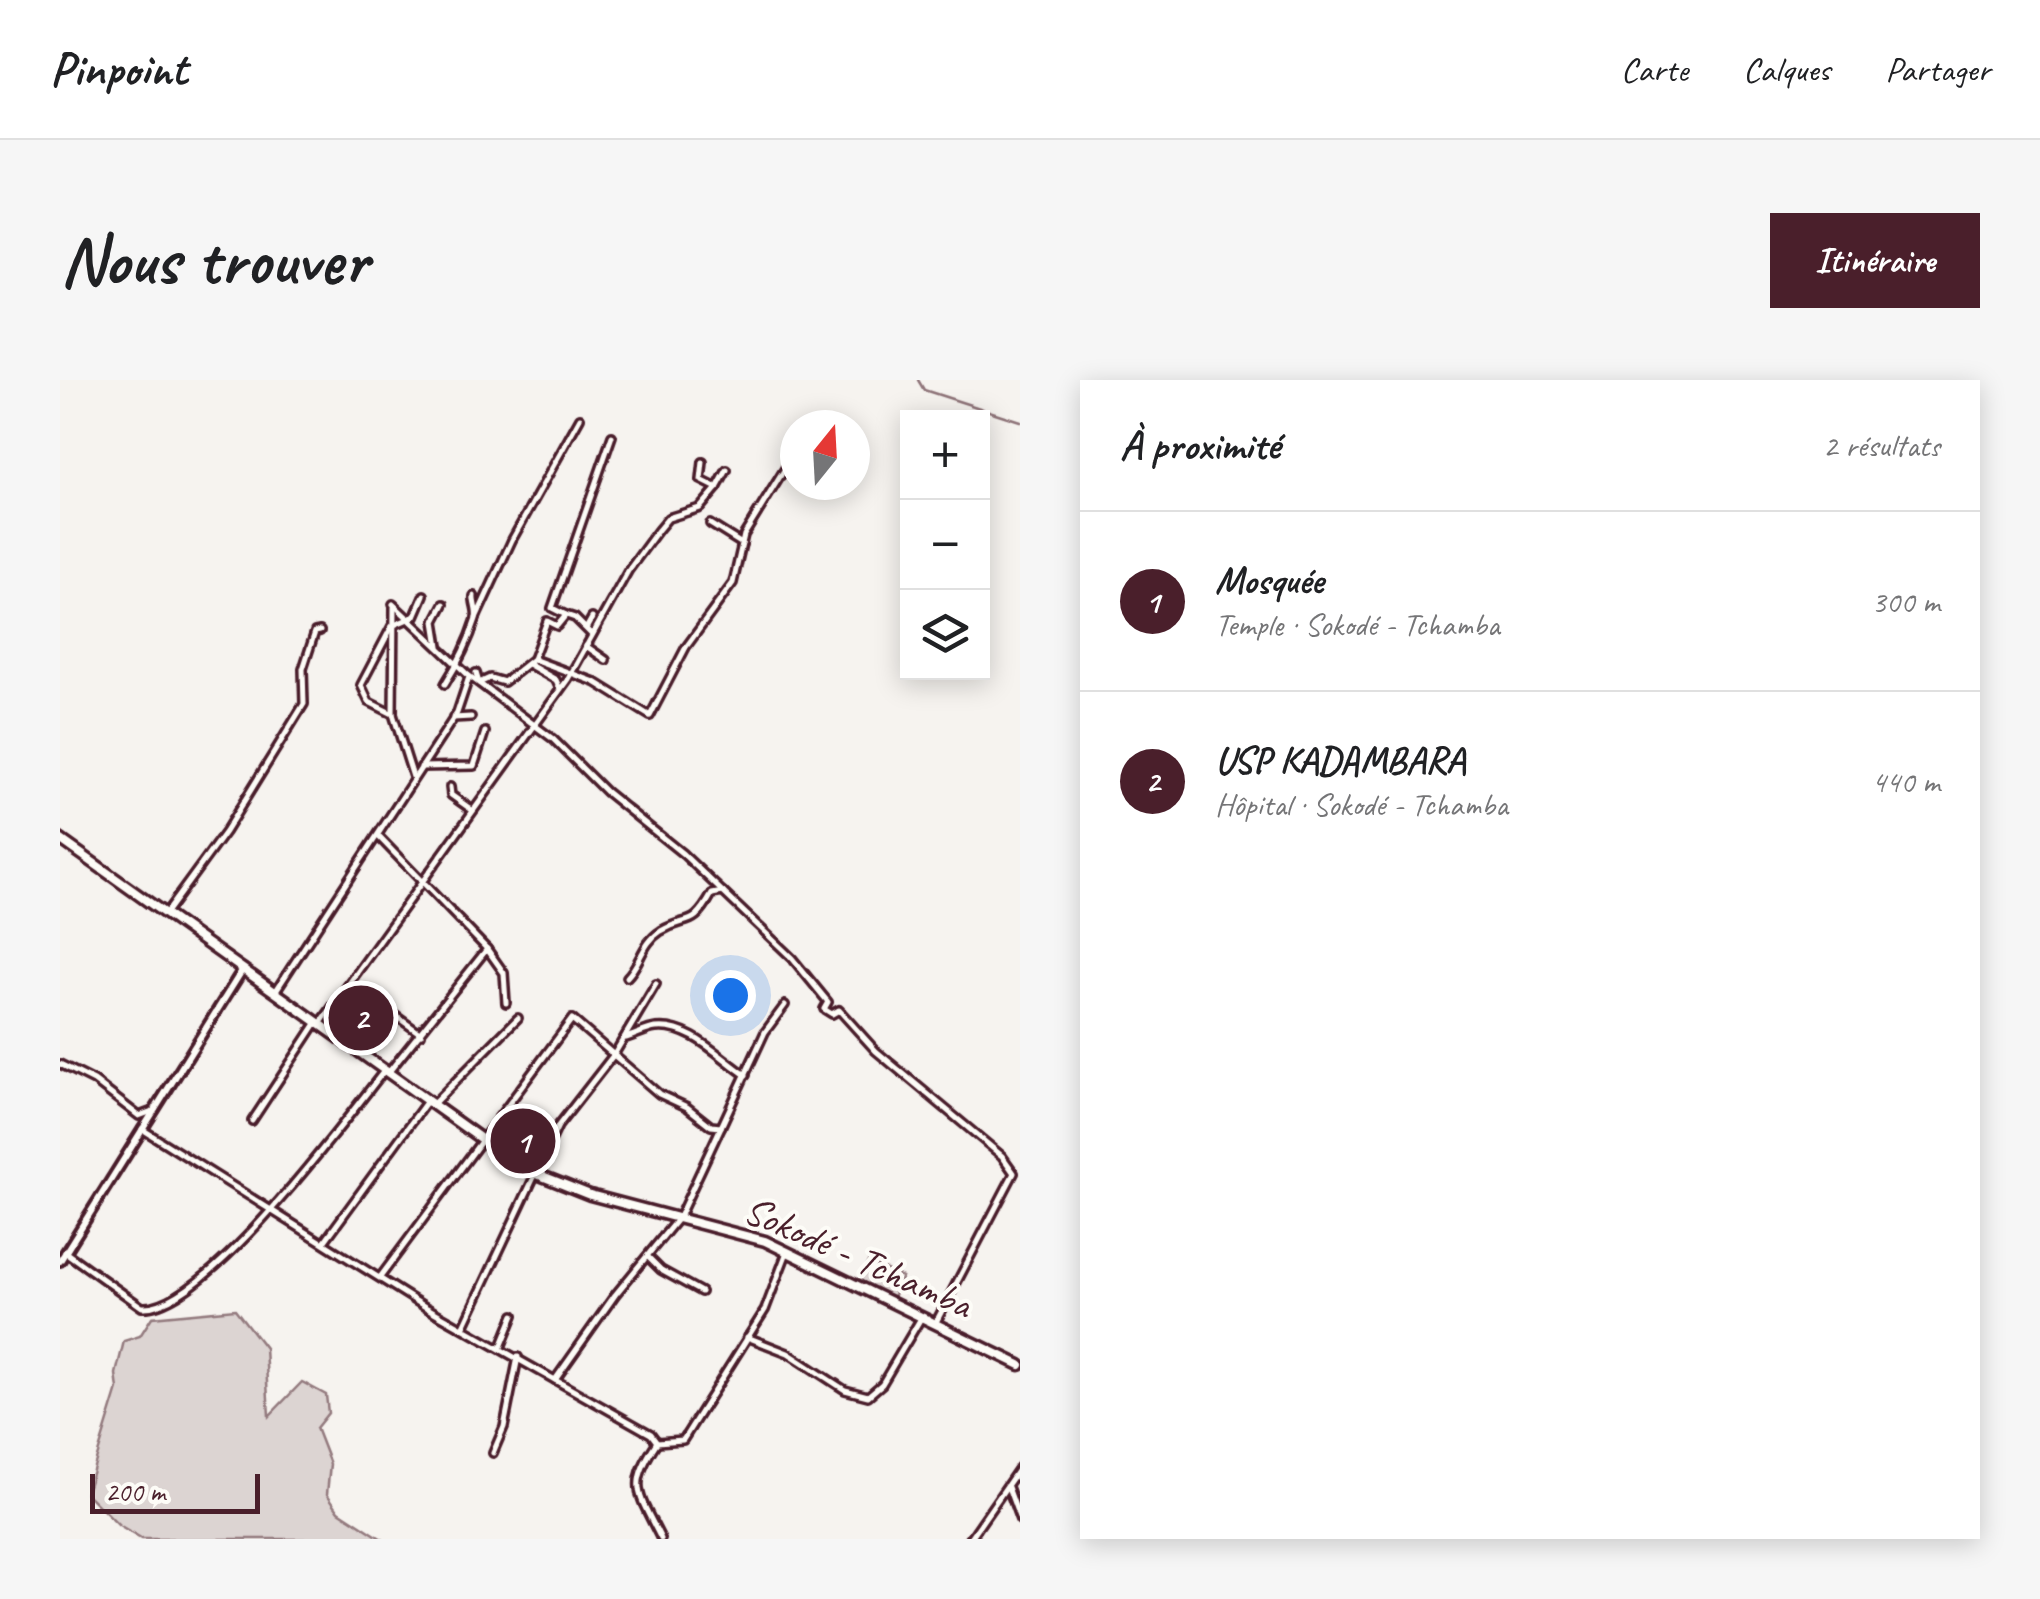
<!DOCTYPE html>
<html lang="fr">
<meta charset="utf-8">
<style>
:root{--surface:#fff;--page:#f6f6f6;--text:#202124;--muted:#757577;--line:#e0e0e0;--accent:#4a1f2b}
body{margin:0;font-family:Caveat,sans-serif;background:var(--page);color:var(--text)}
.controls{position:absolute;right:30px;top:30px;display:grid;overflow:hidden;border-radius:0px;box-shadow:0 5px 25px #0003}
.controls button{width:90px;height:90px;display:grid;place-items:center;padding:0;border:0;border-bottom:2px solid var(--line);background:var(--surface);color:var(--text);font:50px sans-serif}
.compass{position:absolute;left:720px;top:30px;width:90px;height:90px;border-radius:50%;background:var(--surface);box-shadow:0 5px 25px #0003;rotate:18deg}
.scale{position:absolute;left:30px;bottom:25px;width:170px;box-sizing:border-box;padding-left:10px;border:5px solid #4a1f2b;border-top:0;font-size:28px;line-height:35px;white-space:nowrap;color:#4a1f2b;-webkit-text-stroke:8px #fdfcf7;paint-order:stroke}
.you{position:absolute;left:670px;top:615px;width:35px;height:35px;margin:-25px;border:8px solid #fff;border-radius:50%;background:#1a73e8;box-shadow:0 0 0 15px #1a73e833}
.badge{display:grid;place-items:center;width:65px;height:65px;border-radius:50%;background:var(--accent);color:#fff;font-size:32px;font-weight:700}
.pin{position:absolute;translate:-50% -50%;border:5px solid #fff;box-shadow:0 2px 10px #0006}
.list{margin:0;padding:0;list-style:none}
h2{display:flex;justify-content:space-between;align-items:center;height:130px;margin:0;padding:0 40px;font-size:42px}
h2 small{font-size:32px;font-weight:400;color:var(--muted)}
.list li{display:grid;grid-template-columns:65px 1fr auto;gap:30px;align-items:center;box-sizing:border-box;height:180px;padding:0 40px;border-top:2px solid var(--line)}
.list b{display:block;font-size:38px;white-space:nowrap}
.list p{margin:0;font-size:32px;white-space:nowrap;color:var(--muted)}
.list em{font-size:32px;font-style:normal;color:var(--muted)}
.icon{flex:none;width:55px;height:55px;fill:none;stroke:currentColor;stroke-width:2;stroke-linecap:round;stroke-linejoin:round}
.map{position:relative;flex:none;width:960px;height:1159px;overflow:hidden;border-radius:0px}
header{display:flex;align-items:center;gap:60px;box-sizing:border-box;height:140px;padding:0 50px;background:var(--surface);border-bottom:2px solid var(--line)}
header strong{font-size:48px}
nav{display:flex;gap:55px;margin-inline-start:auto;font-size:35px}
.intro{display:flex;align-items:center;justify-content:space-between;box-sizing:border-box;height:240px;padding:0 60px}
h1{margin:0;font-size:70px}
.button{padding:25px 45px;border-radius:0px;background:var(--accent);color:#fff;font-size:35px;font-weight:700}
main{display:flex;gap:60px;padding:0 60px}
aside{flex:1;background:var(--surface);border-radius:0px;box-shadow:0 5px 25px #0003}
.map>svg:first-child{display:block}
.green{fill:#dcd4d2;stroke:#937a7e;stroke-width:2.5}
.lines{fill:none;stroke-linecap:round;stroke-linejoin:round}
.stream{stroke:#8e7378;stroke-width:2.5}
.minor-casing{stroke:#4a1f2b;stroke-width:12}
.secondary-casing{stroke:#4a1f2b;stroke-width:14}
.primary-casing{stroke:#4a1f2b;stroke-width:15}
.minor{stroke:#fdfcf7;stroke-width:5}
.secondary{stroke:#fdfcf7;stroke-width:6}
.primary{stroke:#fdfcf7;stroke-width:8}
.labels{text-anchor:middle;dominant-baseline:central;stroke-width:8;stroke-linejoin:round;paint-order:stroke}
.street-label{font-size:40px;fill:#4a1f2b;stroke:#fdfcf7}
</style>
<header>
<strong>Pinpoint</strong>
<nav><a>Carte</a><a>Calques</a><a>Partager</a></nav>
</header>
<div class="intro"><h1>Nous trouver</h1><a class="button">Itinéraire</a></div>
<main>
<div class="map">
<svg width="960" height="1159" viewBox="0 0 960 1159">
<rect width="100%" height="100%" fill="#f6f3ef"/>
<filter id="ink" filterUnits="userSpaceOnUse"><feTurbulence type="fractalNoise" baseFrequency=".01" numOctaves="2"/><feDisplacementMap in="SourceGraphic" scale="20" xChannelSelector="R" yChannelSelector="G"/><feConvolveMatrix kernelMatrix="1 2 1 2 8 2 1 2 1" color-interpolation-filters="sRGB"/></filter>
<g filter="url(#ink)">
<g class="green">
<polygon points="808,882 842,897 833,917 799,902"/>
<polygon points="175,929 205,968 209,1036 242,1002 266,1015 268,1033 256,1048 270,1084 267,1114 279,1131 322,1159 81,1159 59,1146 26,1113 58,1009 56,994 64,961 80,956 92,937"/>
</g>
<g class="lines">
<polyline class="stream" points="858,0 864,10 960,41"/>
<g class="minor-casing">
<g id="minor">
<polyline points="657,108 667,90"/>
<polyline points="650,144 682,164"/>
<polyline points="333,224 408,295 493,359 546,412 623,474 732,578 768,622 764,629 772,634 779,630 816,671 942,776 954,793 875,944"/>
<polyline points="506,235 515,238 532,255"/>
<polyline points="416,238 452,160 520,38"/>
<polyline points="527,247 532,238"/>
<polyline points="379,266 375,241 384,224"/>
<polyline points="526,266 546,280"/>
<polyline points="473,279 487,241 497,246 506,235 492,228 552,56"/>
<polyline points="468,284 496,300 500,309"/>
<polyline points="416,293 419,303 430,298 444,302 473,279 535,302 590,336 626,267 673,203 684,155 726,87"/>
<path d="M 385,304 C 397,285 409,261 416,239 C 418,231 413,223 414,216"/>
<polyline points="333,334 334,227"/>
<polyline points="393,338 411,337"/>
<polyline points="361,387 414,386 425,352"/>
<polyline points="353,397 333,334 309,322 301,305 332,246 355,236 364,215"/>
<polyline points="390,407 391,415 412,430"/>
<polyline points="318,456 427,569 328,693"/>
<polyline points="105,534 165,452 244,324 243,289 255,252 260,251"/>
<polyline points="427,569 444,593 446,623"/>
<path d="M 567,597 C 581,583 582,563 601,551 C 628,535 632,550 652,514 L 663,512"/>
<polyline points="290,603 361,654"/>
<polyline points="215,612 397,333 409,297"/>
<polyline points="260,644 508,299 568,191 598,150 608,138 640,128 657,108 641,100 643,82"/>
<path d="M 566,658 C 576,655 587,649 596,648 C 631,644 661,679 686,695"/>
<polyline points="0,684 34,701 79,736 95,730"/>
<polyline points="372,725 458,638"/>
<polyline points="192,741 257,642"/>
<polyline points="82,749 367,928 591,1054 597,1062 623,1060 705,930 727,872"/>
<polyline points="264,862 367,721"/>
<path d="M 5,872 L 82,927 C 144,932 285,740 324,691"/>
<polyline points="589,878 601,890 641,912"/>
<polyline points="321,896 512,639 599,714 627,727 651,746 661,747 705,652 725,625"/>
<polyline points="404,946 498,746 555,673 596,604"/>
<polyline points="687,957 728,973 785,1010 808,1016 822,1004 861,938"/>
<polyline points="441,967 454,935"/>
<polyline points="495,1000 555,915 619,837 661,747"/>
<path d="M 597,1062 C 567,1107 578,1112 601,1159"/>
<polyline points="433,1073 444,1047 458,977"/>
<polyline points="948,1107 960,1140"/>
<polyline points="910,1159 960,1087"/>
</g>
</g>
<g class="secondary-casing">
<polyline id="secondary" points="0,881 183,589"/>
</g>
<g class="primary-casing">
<polyline id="primary" points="0,459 462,788 530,815 705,861 960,985"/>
</g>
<use href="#minor" class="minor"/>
<use href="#secondary" class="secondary"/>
<use href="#primary" class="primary"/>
</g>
</g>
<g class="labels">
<g class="street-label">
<text transform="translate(798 877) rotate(24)">Sokodé - Tchamba</text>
</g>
</g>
</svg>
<div class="controls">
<button>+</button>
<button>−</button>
<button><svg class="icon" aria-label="layers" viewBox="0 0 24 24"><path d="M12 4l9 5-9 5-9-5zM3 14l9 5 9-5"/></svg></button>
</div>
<svg class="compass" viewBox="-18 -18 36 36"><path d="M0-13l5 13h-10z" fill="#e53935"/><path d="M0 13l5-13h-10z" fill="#757577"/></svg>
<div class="scale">200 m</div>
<div class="you"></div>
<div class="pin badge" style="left:463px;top:761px">1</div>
<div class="pin badge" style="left:301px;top:638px">2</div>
</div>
<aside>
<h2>À proximité<small>2 résultats</small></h2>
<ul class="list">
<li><span class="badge">1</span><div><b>Mosquée</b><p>Temple · Sokodé - Tchamba</p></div><em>300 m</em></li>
<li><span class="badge">2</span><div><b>USP KADAMBARA</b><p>Hôpital · Sokodé - Tchamba</p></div><em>440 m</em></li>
</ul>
</aside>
</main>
